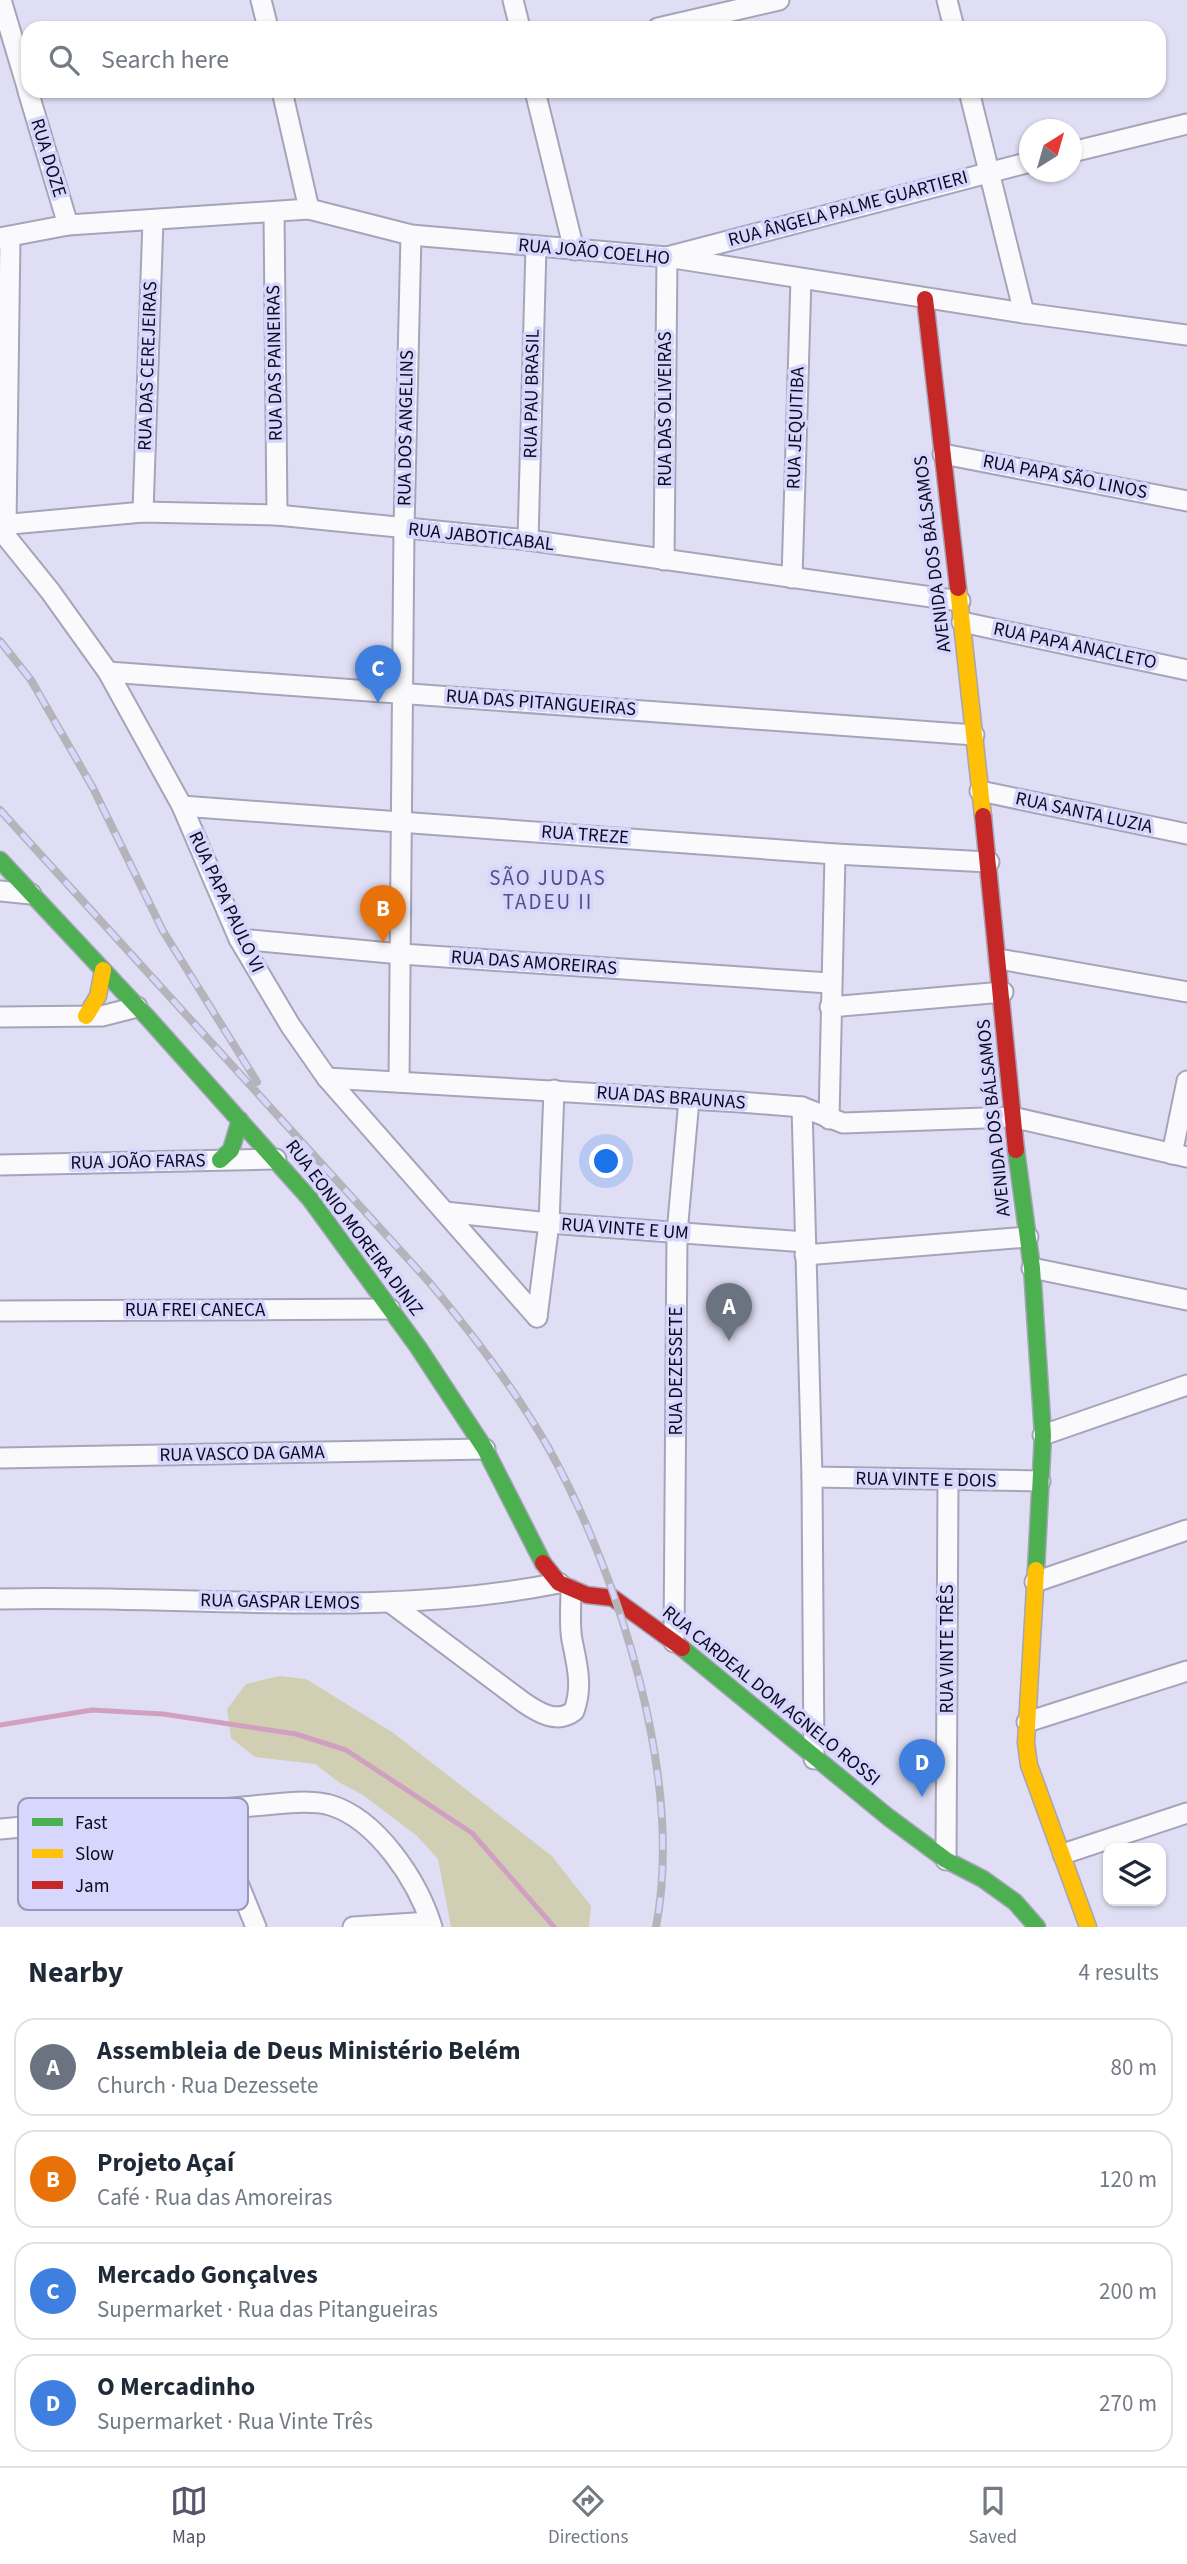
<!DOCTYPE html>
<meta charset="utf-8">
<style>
:root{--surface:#fff;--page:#f2f2f3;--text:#1f2937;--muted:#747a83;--line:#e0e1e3;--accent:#56546a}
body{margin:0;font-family:"Source Sans 3",sans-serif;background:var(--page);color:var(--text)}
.controls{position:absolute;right:21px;bottom:21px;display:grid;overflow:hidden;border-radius:14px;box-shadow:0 2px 5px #0004}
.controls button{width:63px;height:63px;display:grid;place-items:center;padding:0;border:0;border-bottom:2px solid var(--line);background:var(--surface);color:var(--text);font:35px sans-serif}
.compass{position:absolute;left:1019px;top:119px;width:63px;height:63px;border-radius:50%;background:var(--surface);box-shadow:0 2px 5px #0004;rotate:37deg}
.you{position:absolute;left:607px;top:1162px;width:24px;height:24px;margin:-18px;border:5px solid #fff;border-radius:50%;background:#1a73e8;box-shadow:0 0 0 10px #1a73e833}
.badge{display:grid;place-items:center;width:46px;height:46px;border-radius:50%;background:var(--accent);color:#fff;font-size:23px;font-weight:700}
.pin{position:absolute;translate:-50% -58px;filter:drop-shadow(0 2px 4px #0008)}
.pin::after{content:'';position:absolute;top:37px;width:24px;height:21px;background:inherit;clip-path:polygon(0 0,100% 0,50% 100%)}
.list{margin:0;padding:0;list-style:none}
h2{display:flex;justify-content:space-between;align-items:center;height:91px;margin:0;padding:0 28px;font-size:30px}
h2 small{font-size:23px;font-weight:400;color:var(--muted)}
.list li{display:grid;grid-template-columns:46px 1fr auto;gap:21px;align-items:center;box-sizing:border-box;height:98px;margin:0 14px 14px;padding:0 14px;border:2px solid var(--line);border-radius:21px}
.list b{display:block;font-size:26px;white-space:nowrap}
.list p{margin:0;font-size:23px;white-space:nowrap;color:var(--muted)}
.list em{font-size:23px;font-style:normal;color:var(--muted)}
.icon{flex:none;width:38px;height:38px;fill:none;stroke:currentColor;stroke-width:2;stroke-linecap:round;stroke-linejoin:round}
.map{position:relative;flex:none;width:1187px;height:1927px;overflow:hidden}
.search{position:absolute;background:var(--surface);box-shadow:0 2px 5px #0004;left:21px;right:21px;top:21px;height:77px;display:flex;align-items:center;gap:18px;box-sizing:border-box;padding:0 24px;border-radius:21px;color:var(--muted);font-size:26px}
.sheet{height:539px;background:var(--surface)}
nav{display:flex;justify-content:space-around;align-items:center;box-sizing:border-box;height:98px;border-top:2px solid var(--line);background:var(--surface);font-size:19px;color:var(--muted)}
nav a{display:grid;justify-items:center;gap:4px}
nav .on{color:var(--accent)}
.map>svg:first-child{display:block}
.green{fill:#d1cfb3}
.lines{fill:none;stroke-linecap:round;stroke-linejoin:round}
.stream{stroke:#d1a0c0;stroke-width:5}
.street-casing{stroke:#a6a4b9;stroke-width:23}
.fast-casing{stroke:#a6a4b9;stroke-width:19}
.slow-casing{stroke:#a6a4b9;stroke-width:19}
.jam-casing{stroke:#a6a4b9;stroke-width:19}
.street{stroke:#fafafd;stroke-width:19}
.fast{stroke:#4caf50;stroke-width:16}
.slow{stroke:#ffc107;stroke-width:16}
.jam{stroke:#c62828;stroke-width:16}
.rail-casing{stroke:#b4b4ba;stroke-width:8}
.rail{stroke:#d7d6fc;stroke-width:5;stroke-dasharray:16;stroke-linecap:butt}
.labels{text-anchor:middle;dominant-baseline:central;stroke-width:7;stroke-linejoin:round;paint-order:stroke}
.street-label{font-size:19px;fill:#0c091f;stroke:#d7d6fc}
.neighbourhood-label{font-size:21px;letter-spacing:2px;fill:#534e85;stroke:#d7d6fc}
.key{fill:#d7d6fc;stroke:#9a98ba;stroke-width:2}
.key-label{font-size:19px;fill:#0c091f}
</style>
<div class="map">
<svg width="1187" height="1927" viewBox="0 0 1187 1927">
<rect width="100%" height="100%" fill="#dfdef4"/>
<polygon class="green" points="279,1676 306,1679 392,1732 552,1856 591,1906 589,1927 451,1927 438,1859 417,1836 363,1795 340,1783 315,1764 255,1757 231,1738 227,1709 246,1684"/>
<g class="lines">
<polyline class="stream" points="0,1725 92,1710 163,1714 296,1734 346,1750 472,1833 554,1927"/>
<g class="street-casing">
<g id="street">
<polyline points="1,0 28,90"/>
<polyline points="261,0 268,28"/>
<polyline points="513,0 520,28"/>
<polyline points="947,0 954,28"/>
<polyline points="658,28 779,0"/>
<polyline points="28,91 68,225"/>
<polyline points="282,91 309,209"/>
<polyline points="535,91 574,250"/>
<polyline points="969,91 1024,313"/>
<polyline points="1072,152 1187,124"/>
<polyline points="274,212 277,515"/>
<polyline points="0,238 68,225 309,209 411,235 667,257 1024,313 1187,335"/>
<polyline points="943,454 1187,501"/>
<polyline points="143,512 153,220"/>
<polyline points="0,525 143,512 277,515 528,540 960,601"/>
<polyline points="6,525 10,237"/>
<polyline points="0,529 50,591 108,672 182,806 239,939 290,1025 327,1078 537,1317"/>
<polyline points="528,540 536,247"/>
<polyline points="664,560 667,257 1030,162"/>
<polyline points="792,578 801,279"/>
<polyline points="962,622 1187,670"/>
<polyline points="108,672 974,735"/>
<polyline points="980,791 1187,834"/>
<polyline points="182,806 835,854 989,862"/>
<polyline points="0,891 31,894"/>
<polyline points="239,939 401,954 829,983"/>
<polyline points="999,959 1187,992"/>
<polyline points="830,1007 1003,992"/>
<polyline points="0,1017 102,1016 137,1007"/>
<polyline points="327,1078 740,1102 802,1107 843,1123 1012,1117 1187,1157"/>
<polyline points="399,1082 404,528 411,235"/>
<polyline points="802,1107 812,1477 814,1759"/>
<polyline points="829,1119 835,854"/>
<polyline points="1172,1154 1187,1081"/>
<polyline points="0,1165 276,1159"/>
<polyline points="445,1212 549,1223 805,1242"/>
<polyline points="805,1255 1028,1237"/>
<polyline points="1032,1268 1187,1300"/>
<polyline points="0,1311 390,1309"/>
<polyline points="537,1317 549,1223 554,1090"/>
<polyline points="1043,1435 1187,1385"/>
<polyline points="0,1458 485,1449"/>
<polyline points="812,1477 1040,1481"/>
<polyline points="1035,1582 1187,1530"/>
<path d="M 0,1599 C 186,1594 375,1620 559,1583"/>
<path d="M 391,1603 L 523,1702 C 539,1713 557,1724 574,1711 C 583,1686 577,1665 572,1640 C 569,1624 571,1606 571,1590"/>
<polyline points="674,1642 677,1233 689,1100"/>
<polyline points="1027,1722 1187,1671"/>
<polyline points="209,1812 256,1927"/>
<path d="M 0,1829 L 286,1803 C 300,1802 316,1801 330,1805 C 377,1819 418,1881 432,1927"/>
<polyline points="1063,1854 1187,1813"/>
<polyline points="946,1860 948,1481"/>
<polyline points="353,1927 430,1922"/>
</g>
</g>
<g class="fast-casing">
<g id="fast">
<polyline points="0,860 148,1018 310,1199 418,1347 485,1449 543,1563"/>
<polyline points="1016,1150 1032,1268 1043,1435 1036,1570"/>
<polyline points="220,1160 231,1150 240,1120"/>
<polyline points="682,1648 888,1817 946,1860 983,1879 1015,1902 1037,1927"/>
</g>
</g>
<g class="slow-casing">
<g id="slow">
<polyline points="958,588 983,816"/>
<polyline points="86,1016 98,996 103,970"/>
<polyline points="1036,1570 1026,1743 1029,1765 1088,1927"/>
</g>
</g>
<g class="jam-casing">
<g id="jam">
<polyline points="925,299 958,588"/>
<polyline points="983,816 1016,1150"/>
<polyline points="543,1563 559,1583 587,1595 613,1598 682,1648"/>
</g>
</g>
<use href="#street" class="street"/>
<use href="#fast" class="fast"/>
<use href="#slow" class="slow"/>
<use href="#jam" class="jam"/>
<g class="rail-casing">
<g id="rail">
<polyline points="0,641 31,680 93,788 163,931 257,1082"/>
<path d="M 0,810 L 429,1282 C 473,1335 515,1389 549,1449 C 620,1577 684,1780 656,1927"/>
</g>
</g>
<use href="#rail" class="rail"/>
</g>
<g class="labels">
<g class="street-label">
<text transform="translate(48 158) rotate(73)">RUA DOZE</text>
<text transform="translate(848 209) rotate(-15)">RUA ÂNGELA PALME GUARTIERI</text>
<text transform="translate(594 252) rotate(5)">RUA JOÃO COELHO</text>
<text transform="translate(275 363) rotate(-91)">RUA DAS PAINEIRAS</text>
<text transform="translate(148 366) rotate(-88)">RUA DAS CEREJEIRAS</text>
<text transform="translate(532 394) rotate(-89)">RUA PAU BRASIL</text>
<text transform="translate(665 409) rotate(-90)">RUA DAS OLIVEIRAS</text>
<text transform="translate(406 428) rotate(-89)">RUA DOS ANGELINS</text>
<text transform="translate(796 428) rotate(-88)">RUA JEQUITIBA</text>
<text transform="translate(1065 477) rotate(11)">RUA PAPA SÃO LINOS</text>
<text transform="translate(481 537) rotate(6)">RUA JABOTICABAL</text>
<text transform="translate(933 554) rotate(-97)">AVENIDA DOS BÁLSAMOS</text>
<text transform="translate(1075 646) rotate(12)">RUA PAPA ANACLETO</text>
<text transform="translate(541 703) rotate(4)">RUA DAS PITANGUEIRAS</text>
<text transform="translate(1084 813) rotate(12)">RUA SANTA LUZIA</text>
<text transform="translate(585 835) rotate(4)">RUA TREZE</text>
<text transform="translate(226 902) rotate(65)">RUA PAPA PAULO VI</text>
<text transform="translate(534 963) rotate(4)">RUA DAS AMOREIRAS</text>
<text transform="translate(671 1098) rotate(4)">RUA DAS BRAUNAS</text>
<text transform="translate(994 1118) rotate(-96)">AVENIDA DOS BÁLSAMOS</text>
<text transform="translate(138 1162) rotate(-1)">RUA JOÃO FARAS</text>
<text transform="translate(354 1228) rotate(53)">RUA EONIO MOREIRA DINIZ</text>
<text transform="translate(625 1229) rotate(4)">RUA VINTE E UM</text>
<text x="195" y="1310">RUA FREI CANECA</text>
<text transform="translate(676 1371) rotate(-90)">RUA DEZESSETE</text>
<text transform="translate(242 1454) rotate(-1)">RUA VASCO DA GAMA</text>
<text transform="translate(926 1480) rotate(1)">RUA VINTE E DOIS</text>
<text transform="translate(280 1602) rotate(1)">RUA GASPAR LEMOS</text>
<text transform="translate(947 1649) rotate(-90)">RUA VINTE TRÊS</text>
<text transform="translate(771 1696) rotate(39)">RUA CARDEAL DOM AGNELO ROSSI</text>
</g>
<g class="neighbourhood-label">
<text x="548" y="878">SÃO JUDAS<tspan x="548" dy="24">TADEU II</tspan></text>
</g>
</g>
<rect x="18" y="1798" width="230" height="112" rx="10" class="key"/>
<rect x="32" y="1818" width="31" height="8" fill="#4caf50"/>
<rect x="32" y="1849" width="31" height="9" fill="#ffc107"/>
<rect x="32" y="1881" width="31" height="8" fill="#c62828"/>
<g class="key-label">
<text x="75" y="1829">Fast</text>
<text x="75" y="1860">Slow</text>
<text x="75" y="1892">Jam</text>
</g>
</svg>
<div class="controls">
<button><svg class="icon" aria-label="layers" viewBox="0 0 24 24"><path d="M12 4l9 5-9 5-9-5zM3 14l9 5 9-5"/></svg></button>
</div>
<svg class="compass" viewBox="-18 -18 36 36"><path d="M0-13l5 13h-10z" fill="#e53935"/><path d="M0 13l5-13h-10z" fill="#747a83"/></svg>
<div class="you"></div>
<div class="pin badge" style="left:729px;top:1341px;background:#6b7280">A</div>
<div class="pin badge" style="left:383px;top:943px;background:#e8710a">B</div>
<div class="pin badge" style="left:378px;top:703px;background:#3f7fe0">C</div>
<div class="pin badge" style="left:922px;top:1797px;background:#3f7fe0">D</div>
<div class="search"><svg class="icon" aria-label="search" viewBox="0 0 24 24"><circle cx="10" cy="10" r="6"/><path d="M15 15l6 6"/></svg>Search here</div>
</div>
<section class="sheet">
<h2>Nearby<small>4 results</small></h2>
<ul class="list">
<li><span class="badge" style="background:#6b7280">A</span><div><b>Assembleia de Deus Ministério Belém</b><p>Church · Rua Dezessete</p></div><em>80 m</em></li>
<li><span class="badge" style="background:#e8710a">B</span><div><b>Projeto Açaí</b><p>Café · Rua das Amoreiras</p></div><em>120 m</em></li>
<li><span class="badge" style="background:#3f7fe0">C</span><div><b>Mercado Gonçalves</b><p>Supermarket · Rua das Pitangueiras</p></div><em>200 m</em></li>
<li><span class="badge" style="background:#3f7fe0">D</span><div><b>O Mercadinho</b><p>Supermarket · Rua Vinte Três</p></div><em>270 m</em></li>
</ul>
</section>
<nav>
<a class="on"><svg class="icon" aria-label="map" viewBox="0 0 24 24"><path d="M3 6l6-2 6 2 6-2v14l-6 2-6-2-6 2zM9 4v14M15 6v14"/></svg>Map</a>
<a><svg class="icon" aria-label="directions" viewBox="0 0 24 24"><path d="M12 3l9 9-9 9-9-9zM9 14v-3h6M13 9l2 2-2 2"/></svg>Directions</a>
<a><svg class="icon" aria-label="saved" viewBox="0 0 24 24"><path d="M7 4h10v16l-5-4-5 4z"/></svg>Saved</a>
</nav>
